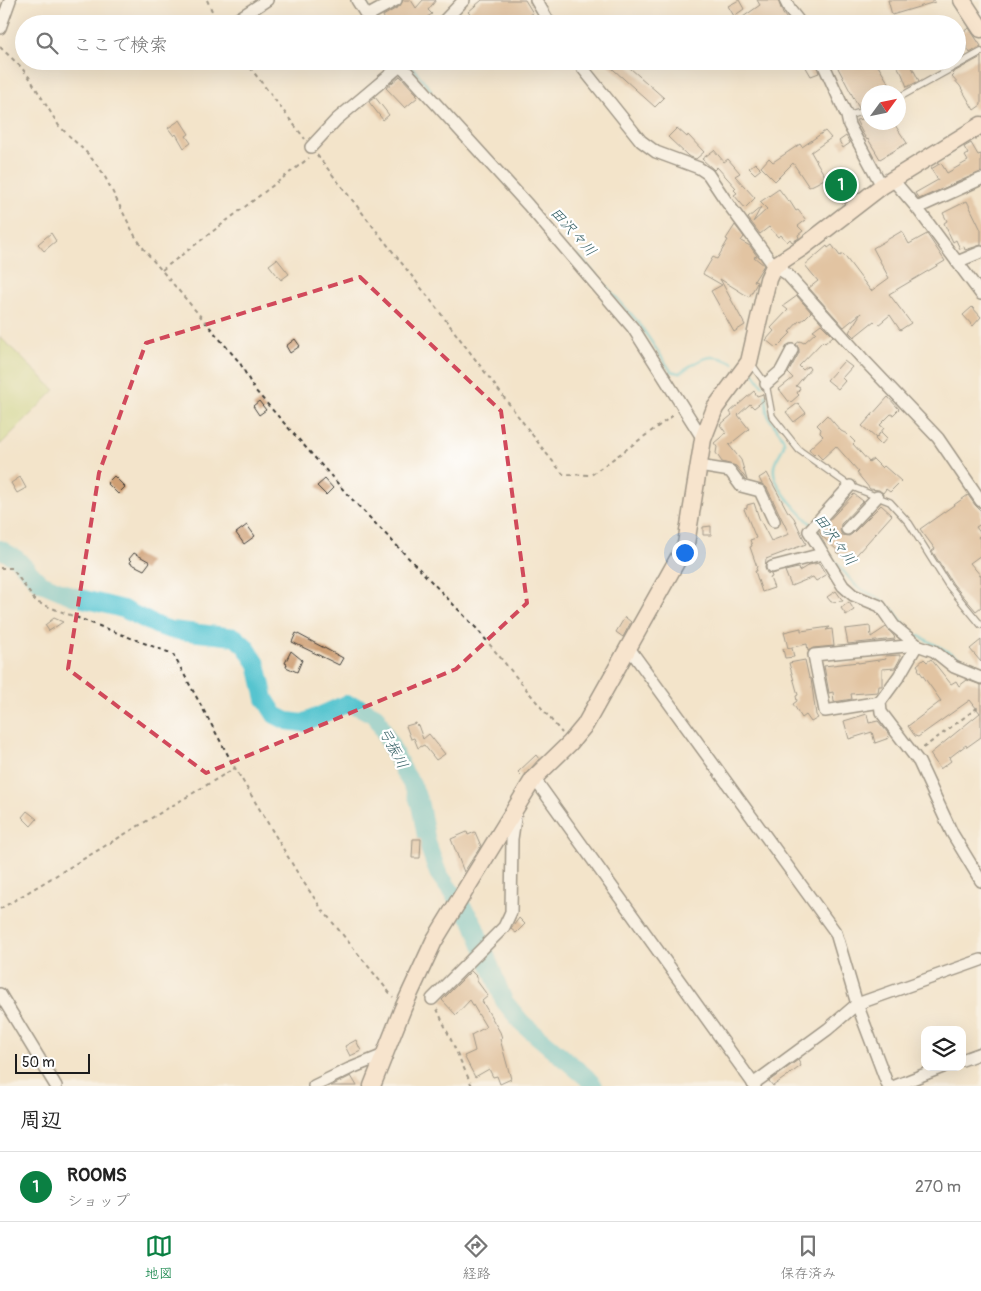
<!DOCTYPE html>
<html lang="ja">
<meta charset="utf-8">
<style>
:root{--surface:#fff;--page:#f2f2f2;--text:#222;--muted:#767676;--line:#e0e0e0;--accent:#0b8043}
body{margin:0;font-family:Pangolin,"Klee One",sans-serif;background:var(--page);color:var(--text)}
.controls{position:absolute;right:15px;bottom:15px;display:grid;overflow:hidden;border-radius:10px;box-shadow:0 5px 20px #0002}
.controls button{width:45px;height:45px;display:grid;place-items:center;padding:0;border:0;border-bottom:1px solid var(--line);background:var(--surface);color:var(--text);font:25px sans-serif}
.compass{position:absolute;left:861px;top:85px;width:45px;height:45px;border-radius:50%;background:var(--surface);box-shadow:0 5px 20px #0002;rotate:57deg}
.scale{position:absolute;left:15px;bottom:12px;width:75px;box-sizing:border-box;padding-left:5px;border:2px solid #1c1c1c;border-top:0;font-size:14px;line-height:18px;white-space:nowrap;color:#1c1c1c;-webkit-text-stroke:4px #fff;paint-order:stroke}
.you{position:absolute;left:684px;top:552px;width:18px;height:18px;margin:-12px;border:4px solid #fff;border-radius:50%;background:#1a73e8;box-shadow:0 0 0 8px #1a73e833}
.badge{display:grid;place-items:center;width:32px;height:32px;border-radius:50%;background:var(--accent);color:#fff;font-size:16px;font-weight:700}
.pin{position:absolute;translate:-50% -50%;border:2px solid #fff;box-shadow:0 1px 5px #0006}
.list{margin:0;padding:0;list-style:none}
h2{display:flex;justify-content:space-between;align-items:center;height:65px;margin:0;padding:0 20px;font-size:21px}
h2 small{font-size:16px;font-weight:400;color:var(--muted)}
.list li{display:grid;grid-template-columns:32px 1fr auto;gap:15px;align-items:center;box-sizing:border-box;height:70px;padding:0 20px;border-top:1px solid var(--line)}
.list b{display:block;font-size:19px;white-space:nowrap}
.list p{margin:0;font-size:16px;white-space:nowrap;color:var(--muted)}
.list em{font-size:16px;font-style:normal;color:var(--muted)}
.icon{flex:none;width:28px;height:28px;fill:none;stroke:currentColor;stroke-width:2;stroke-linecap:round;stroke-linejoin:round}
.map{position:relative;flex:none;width:981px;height:1086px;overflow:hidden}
.search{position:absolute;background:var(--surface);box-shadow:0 5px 20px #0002;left:15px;right:15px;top:15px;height:55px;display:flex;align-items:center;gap:12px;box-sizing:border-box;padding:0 18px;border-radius:28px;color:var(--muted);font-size:19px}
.sheet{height:135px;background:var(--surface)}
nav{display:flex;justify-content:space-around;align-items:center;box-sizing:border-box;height:70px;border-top:1px solid var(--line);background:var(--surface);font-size:14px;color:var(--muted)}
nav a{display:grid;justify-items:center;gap:2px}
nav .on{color:var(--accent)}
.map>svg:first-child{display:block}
.green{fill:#bed478;stroke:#6d784a}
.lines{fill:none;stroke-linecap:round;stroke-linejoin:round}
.stream{stroke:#57c4cf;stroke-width:3}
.river{stroke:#57c4cf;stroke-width:18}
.building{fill:#ce9e72}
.lane-casing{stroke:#3c3a36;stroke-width:8}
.street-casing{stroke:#3c3a36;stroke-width:14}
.secondary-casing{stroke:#3c3a36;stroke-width:19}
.path{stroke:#3c3a36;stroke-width:2;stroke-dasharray:4 4;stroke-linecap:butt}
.lane{stroke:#fff;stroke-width:5.5}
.street{stroke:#fff;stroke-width:11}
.secondary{stroke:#fde4d1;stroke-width:16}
.marked{fill:none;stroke:#d1495b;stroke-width:4;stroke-dasharray:10 6;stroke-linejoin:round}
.labels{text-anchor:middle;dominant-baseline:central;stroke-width:4.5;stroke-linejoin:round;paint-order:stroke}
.water-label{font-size:15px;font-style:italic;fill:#345f64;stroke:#fff}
</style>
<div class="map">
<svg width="981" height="1086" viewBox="0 0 981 1086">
<rect width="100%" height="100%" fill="#fff"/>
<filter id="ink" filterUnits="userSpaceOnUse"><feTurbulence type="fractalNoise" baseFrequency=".02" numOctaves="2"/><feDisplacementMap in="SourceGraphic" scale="10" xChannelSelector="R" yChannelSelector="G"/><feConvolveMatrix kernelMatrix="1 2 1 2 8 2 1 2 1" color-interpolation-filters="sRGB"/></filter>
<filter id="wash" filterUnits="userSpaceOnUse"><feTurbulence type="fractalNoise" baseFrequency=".0096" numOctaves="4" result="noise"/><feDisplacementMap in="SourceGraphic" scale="20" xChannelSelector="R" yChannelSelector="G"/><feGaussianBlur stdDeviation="1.12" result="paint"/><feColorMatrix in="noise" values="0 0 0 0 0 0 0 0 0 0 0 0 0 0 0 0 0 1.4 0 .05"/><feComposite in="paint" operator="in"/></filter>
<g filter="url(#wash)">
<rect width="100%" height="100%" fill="#f3e4cb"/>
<polygon class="green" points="0,337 55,390 0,445"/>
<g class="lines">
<g class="stream">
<polyline points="364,0 370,11"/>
<polyline points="374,16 379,24"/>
<polyline points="408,62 431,90"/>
<path d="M 578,255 L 638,322 L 671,371 L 679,373 C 700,360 709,350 733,363"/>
<polyline points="753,372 762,385"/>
<path d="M 766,395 C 766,401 766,409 768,415 C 771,423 779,430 783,438 C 787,447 778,454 775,463 C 767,483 799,511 811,524"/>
<polyline points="815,528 819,532 825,547"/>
<polyline points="831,557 857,587 880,599 895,612 905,626 915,634 964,660 981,671"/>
</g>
<polyline class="river" points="0,549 17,559 39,582 72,596 123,609 158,626 171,630 235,637 246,647 257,664 265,699 275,715 287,721 303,723 346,704 359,707 376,716 403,770 414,788 420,805 427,842 438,873 473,922 504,1001 522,1023 586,1077 594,1086"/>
</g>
<g id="blocks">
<g class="building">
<polygon points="403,0 411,0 416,8 423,0 436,0 428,10 432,14 416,24 387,24 383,16 400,6"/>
<polygon points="482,0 525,0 533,13 518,24 479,24 468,12"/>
<polygon points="739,0 744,9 734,16 728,6"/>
<polygon points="757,0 778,0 783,14 791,24 748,24 743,17 760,5"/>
<polygon points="888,0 934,0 935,2 892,15"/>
<polygon points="969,28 981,46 970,53 959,34"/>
<polygon points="981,57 981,105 974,110 960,86 952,77 954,75 952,73"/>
<polygon points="604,61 622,61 664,98 655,107"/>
<polygon points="810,61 815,61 819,73 811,76 804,64"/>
<polygon points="843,61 875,61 894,92 868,92 868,105 859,108 838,68 839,67 837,64"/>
<polygon points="894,61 909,61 919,81 907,87 902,74"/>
<polygon points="400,76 417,94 416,95 418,97 405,108 386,88"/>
<polygon points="375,97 389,115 383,120 369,102"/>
<polygon points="868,115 868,122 893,122 907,143 880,159 868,139 867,140 863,134 856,120 863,119 862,116"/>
<polygon points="180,120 189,134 186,136 191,143 184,148 176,134 174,136 168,128"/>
<polygon points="677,128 687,137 688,135 704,152 696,159 688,156 668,137"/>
<polygon points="825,131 831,138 811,152 826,178 817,183 809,187 793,163 775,181 761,167 769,158 773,162 800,144 802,147"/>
<polygon points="846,136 850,143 843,148 839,141"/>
<polygon points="971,143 978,155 981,154 981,172 919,199 915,193 938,180 931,169 941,163 947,173 968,161 965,156 968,154 964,147"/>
<polygon points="714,150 724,162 728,159 740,173 735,176 755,198 745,208 734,195 737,193 734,190 736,188 717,167 714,170 702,159"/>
<polygon points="755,163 761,169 755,174 749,168"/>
<polygon points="841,180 851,194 845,199 842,196 840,198 832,187"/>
<polygon points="779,189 788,201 789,200 796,211 798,210 806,220 798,226 803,231 798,235 799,238 792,242 790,239 787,242 781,235 778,237 769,227 760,234 748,218 761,207 753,222 767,209 760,202"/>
<polygon points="967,201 981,230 981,245 965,250 964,247 960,249 956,240 953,242 944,223 947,221 943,213"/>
<polygon points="735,225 744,237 741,241 750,246 757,256 754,257 764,265 754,281 757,282 756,285 749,297 720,279 745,325 734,332 711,291 722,285 703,274 713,257 717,259 728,240 726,239"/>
<polygon points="902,231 909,244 927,234 945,261 889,294 911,323 900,330 890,315 878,325 874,321 854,337 849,332 861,313 844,327 809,288 818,281 805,265 827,246 828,248 832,245 840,256 843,254 871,291 889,278 873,248"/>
<polygon points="51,233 56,241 44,251 38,244"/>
<polygon points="277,259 289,274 281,280 269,265"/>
<polygon points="797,296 811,312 804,319 801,321 800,320 789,332 791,333 776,348 766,340 774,331 771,328 788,310 783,306"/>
<polygon points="972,307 981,317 973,326 963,315"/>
<polygon points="821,324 833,336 825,343 823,341 799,366 803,370 808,366 810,369 796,386 800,388 797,393 799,395 790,403 779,389 793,378 788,373 799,353 799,349 796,344 800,341 804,343 816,332 813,330"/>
<polygon points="295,339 300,346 290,353 286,346"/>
<polygon points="844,361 852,367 842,378 845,381 838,389 827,380"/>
<polygon points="754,391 757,396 763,394 764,400 754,408 750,404 738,415 749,429 729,445 741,460 747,480 736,466 722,462 716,453 717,447 714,443 726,433 720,425 732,415 730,412"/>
<polygon points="888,397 899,409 893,415 891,414 880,425 884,428 876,438 862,426"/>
<polygon points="259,401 266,410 259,415 253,406"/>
<polygon points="798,403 806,413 794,422 786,412"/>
<polygon points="827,415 841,431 847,434 855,442 853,444 869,462 873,459 882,468 884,466 901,481 890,492 886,489 883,493 879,490 870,489 857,473 859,472 836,446 822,459 816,453 814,455 809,449 823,436 820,433 821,429 817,425"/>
<polygon points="881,432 887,438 881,445 875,439"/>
<polygon points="767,473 788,512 789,512 794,518 806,544 766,559 765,568 767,573 771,574 772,577 770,578 774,588 762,592 755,571 757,571 756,568 757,567 750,547 752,546 750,540 756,538 744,509 747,508 747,505 754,503 759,518 771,541 789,534 767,488 762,484 759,478"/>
<polygon points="114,476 125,487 118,494 107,483"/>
<polygon points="20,477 26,488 17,493 11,483"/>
<polygon points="325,479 333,488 326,495 317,486"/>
<polygon points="854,494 863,501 841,524 840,531 842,535 849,536 852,534 881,505 892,515 850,562 837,552 838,551 822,536 819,531"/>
<polygon points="968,495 975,505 981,511 981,524 976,527 981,534 978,537 981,541 981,555 970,563 981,576 981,607 976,611 953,584 932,551 935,549 920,529"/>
<polygon points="247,525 255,536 244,544 236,533"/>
<polygon points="711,526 711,535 703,535 703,527"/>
<polygon points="134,553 150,562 144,570 130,563 131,561 129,559"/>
<polygon points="819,563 826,575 816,581 813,577 791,586 785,571 798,568 799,571 809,565"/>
<polygon points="836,591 843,601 831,602 827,597"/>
<polygon points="849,602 854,610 846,615 841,608"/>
<polygon points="625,617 631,622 623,637 616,632"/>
<polygon points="54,618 63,622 49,631 45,625"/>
<polygon points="870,626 871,637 886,627 894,636 895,639 848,644 845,629"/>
<polygon points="830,627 826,630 832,629 834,646 813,648 808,651 807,644 788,648 784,632 801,628 801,631"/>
<polygon points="296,633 343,658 339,665 292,642"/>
<polygon points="981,640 981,662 970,649"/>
<polygon points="792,648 794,657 785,658 783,649"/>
<polygon points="291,651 302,660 297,672 286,667 287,664 285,663"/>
<polygon points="900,655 900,659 895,668 882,669 882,686 879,686 878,692 851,694 852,699 834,702 833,692 829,693 824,666 858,662 858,663 886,659 885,656"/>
<polygon points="924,659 927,662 931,659 951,684 956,681 959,686 967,680 981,685 981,737 967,747 966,745 949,758 951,761 940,769 930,754 980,713 970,700 918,737 915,736 908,726 941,701 918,669 919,668 917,665"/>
<polygon points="805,660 809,678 811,679 816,715 818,718 811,722 806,715 802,718 793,704 797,701 796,696 798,695 789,663"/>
<polygon points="867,714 869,723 878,721 888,733 889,738 875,743 872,732 849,739 844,721"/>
<polygon points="416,723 417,726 418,725 423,739 429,734 445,754 436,760 424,745 418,748 414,738 411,739 406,726"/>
<polygon points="536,755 539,759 523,777 518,772"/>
<polygon points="27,811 37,819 31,826 22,817"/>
<polygon points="467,832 468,835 475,832 481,846 464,872 451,839"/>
<polygon points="413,839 421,839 420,858 412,858"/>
<polygon points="519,918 525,924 516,933 511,929"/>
<polygon points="471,971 477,977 477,981 488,996 482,1001 500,1032 502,1038 500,1039 511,1079 500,1084 497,1076 493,1077 489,1069 475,1077 464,1056 475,1051 471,1035 486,1027 470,1000 456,1015 442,1000"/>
<polygon points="356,1040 361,1051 350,1056 345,1046"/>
<polygon points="798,1060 801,1066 773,1086 769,1081"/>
<polygon points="351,1076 357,1086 331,1086"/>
</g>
</g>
</g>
<g filter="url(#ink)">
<use href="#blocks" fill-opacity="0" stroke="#3c3a36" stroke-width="1"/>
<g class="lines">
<g class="lane-casing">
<g id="lane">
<polyline points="898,98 981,52"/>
<polyline points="847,116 868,110"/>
<polyline points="751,363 766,384 772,416 799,450 850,486 890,502 909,523 948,585 981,625"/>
</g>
</g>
<g class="street-casing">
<g id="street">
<polyline points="357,0 372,24"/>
<polyline points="536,0 550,24"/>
<polyline points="785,0 790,10 801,24"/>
<polyline points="367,16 396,0"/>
<polyline points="230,24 267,0"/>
<polyline points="441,24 464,0"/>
<polyline points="0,28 10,0"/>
<polyline points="397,61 528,205 633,328 703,439"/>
<polyline points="577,61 641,141 656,152 699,168 708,174 726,201 774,266 787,274 862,358 938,438 981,501"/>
<polyline points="822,61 847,116 849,125 882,186"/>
<polyline points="311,147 336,120 406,61"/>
<polyline points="893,180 917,208 981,294"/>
<polyline points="917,208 981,179"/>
<polyline points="957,262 981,252"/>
<polyline points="766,384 781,371 792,350"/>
<polyline points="699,466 730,471 741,486 760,491 774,521"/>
<polyline points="850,486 809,531 843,586 853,595 880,606 894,626 917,645"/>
<polyline points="847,529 877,497"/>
<polyline points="772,567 822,554"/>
<polyline points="629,648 836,933 857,1004 888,1086"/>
<polyline points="981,678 954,667 934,651 917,645 899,676 880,702 881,712 919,762 952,833 981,881"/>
<polyline points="880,702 825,711 814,655 917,645"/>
<polyline points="534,778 755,1086"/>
<polyline points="0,994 56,1086"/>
<polyline points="432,999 504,927 511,912 512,839 516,812"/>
<polyline points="962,1060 981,1053"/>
<polyline points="753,1084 828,1029 857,1004 981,960"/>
<polyline points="314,1086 349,1069 386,1054"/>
<polyline points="895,1086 943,1067"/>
</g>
</g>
<g class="secondary-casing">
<g id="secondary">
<polyline points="962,0 981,29"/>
<polyline points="372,1086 403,1008 434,941 534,778 570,743 585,725 679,557 686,544 703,439 715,408 749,362 768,279 774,266 803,247 882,186 981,125"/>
</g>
</g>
<g class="path">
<polyline points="207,0 218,24"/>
<polyline points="0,47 20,66 29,77 59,126 89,155 103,173 135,236 146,252 240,363 254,389 347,494 477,629 562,733"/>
<polyline points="245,61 305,139"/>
<polyline points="317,155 429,298 546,453 563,474 591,475 675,414"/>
<polyline points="162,270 309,158"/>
<polyline points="0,568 12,568 36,602 173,654 235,768 300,877 321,908 393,997"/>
<polyline points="923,748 981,705"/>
<polyline points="0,909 235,768"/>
<polyline points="437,1009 472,1086"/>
</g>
<use href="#lane" class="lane"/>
<use href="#street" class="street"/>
<use href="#secondary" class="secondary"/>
</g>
</g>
<path d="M0 0H981V1086H0ZM 360,277 L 501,411 L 527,603 L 456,669 L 206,773 L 68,669 L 99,473 L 146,343 Z" fill="#f3e4cb" fill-opacity=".55" fill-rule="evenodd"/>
<path class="marked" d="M 360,277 L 501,411 L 527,603 L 456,669 L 206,773 L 68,669 L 99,473 L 146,343 Z"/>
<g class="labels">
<g class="water-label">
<text transform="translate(573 232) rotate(48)">田沢々川</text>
<text transform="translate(835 540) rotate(54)">田沢々川</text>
<text transform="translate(393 748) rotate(62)">弓振川</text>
</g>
</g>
</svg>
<div class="controls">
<button><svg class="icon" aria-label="layers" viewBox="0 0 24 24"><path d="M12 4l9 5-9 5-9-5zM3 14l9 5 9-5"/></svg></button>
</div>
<svg class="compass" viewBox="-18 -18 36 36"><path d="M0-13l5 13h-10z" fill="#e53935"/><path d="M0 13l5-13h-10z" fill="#767676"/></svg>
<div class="scale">50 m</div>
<div class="you"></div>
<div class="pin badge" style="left:841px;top:185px">1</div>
<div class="search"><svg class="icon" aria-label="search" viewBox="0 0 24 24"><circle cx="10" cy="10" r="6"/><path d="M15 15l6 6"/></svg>ここで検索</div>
</div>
<section class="sheet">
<h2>周辺<small></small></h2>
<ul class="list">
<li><span class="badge">1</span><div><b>ROOMS</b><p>ショップ</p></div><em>270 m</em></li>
</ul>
</section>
<nav>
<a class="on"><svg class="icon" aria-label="map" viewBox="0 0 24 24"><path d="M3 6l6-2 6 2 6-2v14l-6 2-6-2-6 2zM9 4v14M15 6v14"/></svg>地図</a>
<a><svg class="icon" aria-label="directions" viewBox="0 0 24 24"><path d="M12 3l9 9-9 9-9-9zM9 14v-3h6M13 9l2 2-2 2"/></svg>経路</a>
<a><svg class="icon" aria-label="saved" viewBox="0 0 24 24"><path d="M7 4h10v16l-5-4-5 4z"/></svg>保存済み</a>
</nav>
